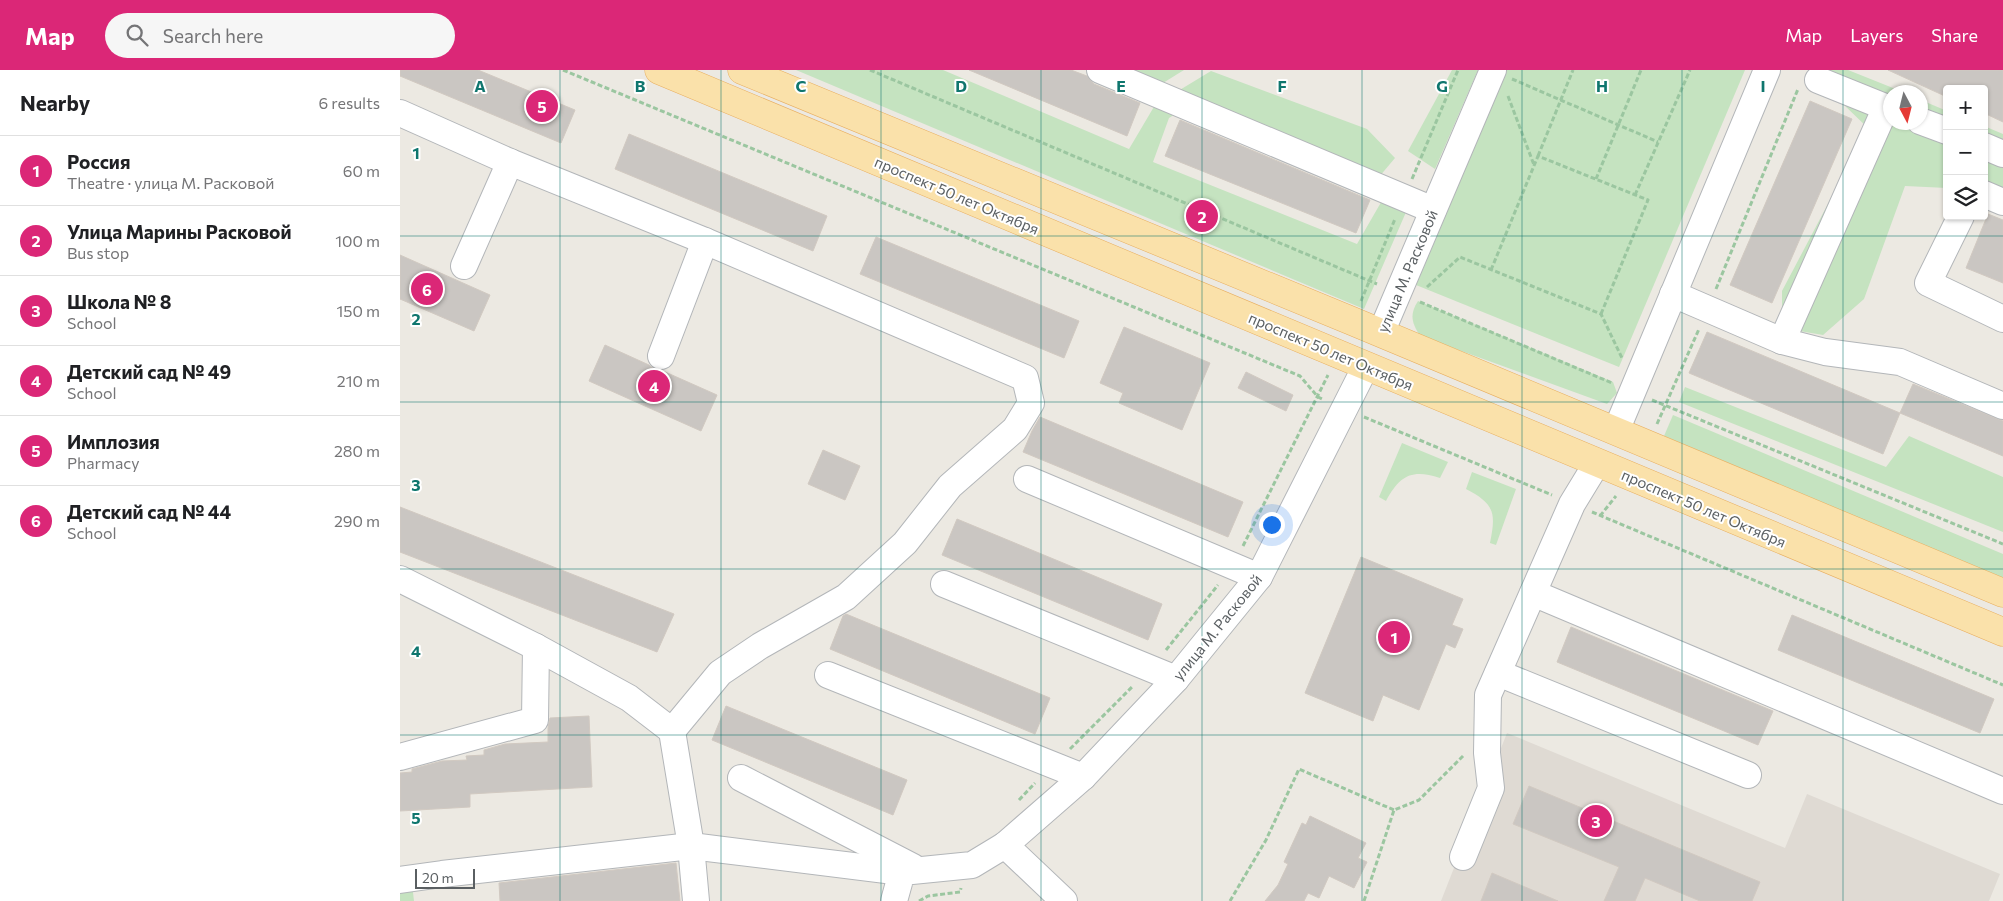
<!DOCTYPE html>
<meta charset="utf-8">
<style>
:root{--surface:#fff;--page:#f6f6f6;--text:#202124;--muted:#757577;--line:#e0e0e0;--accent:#db2777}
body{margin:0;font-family:Commissioner,sans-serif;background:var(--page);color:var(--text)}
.controls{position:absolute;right:15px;top:15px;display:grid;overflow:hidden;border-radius:5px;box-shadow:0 1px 4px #0004}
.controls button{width:45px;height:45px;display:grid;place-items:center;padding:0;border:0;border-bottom:1px solid var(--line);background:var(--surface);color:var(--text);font:25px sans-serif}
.compass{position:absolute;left:1483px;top:15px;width:45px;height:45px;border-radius:50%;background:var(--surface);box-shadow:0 1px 4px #0004;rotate:173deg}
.scale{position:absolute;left:15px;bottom:12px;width:60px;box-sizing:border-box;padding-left:5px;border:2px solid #5a5f62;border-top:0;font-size:14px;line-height:18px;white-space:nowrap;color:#5a5f62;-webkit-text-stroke:4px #fff;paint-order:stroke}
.you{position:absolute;left:871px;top:454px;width:18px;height:18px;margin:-12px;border:4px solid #fff;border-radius:50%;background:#1a73e8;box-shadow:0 0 0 8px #1a73e833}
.badge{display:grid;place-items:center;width:32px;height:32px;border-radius:50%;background:var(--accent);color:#fff;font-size:16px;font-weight:700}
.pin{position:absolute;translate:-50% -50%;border:2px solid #fff;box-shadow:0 1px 5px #0006}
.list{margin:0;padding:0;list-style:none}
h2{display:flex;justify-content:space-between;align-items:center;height:65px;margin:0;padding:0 20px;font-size:21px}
h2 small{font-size:16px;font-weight:400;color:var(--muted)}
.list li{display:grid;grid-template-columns:32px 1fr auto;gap:15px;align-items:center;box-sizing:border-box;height:70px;padding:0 20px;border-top:1px solid var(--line)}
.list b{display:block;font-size:19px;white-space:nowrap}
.list p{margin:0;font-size:16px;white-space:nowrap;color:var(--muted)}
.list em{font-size:16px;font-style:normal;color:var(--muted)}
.icon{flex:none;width:28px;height:28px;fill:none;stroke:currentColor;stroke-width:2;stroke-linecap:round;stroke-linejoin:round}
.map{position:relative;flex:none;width:1603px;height:831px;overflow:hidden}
header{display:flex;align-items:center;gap:30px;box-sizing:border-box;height:70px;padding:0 25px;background:var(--accent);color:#fff}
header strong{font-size:24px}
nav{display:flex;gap:28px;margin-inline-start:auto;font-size:18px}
.search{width:350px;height:45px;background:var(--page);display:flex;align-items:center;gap:12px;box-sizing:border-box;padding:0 18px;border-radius:28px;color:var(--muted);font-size:19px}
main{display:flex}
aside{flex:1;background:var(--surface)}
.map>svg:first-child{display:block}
.education{fill:#dfdad3}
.green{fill:#c5e3c0}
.building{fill:#cac6c2;stroke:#d1c9c1}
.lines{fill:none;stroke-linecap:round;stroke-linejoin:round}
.minor-casing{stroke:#b3b6b9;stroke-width:28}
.major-casing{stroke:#e8ae5f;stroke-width:29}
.path{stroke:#9bc6a0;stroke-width:3;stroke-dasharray:5 2.5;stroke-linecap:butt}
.minor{stroke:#fff;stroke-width:26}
.major{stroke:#fae1aa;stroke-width:28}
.grid{fill:none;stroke:#0f766e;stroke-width:1;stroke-opacity:0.55}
.labels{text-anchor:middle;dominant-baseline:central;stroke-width:4;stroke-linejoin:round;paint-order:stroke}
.street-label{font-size:15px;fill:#5a5f62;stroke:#fff}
.grid-label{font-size:16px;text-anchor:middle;font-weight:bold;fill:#0f766e;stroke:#fff;stroke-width:4;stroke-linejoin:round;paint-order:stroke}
</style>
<header>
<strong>Map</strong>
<div class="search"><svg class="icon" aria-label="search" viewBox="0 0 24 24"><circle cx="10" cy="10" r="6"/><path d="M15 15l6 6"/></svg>Search here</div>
<nav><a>Map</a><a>Layers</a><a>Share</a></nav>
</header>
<main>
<aside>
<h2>Nearby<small>6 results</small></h2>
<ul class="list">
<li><span class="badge">1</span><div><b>Россия</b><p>Theatre · улица М. Расковой</p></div><em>60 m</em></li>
<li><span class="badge">2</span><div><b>Улица Марины Расковой</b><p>Bus stop</p></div><em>100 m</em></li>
<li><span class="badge">3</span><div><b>Школа № 8</b><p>School</p></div><em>150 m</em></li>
<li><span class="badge">4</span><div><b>Детский сад № 49</b><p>School</p></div><em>210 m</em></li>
<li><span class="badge">5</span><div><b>Имплозия</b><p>Pharmacy</p></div><em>280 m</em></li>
<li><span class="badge">6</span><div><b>Детский сад № 44</b><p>School</p></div><em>290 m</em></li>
</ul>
</aside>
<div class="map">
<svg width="1603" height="831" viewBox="0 0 1603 831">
<rect width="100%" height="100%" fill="#ece9e2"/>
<polygon class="education" points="1107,663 1385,778 1407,724 1600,804 1589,831 1041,831"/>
<g class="green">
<polygon points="396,0 543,0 729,79 755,35 811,1 967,59 995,88 979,107 786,37 769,48 753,92 957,174 991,115 1013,126 964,239"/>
<polygon points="698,0 784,0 750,21"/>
<polygon points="1052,0 1078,0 1035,99 1008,81"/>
<polygon points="1107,0 1345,0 1219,297 1016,215"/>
<polygon points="1425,0 1448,0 1503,22 1490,22 1490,52 1520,52 1521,30 1547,41 1547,118 1505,116 1464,229 1423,265 1382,258 1382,221 1468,58 1418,10"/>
<polygon points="1584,56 1603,64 1603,121 1584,120"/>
<path d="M 1018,231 L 1213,312 L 1217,323 L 1207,334 L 1020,266 C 1012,253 1009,245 1018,231 Z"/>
<polygon points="1285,317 1486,397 1509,366 1603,407 1603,462 1279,332"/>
<polygon points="1273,345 1603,484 1603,508 1264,366"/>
<path d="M 1002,373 L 1048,392 L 1040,408 C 1012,399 1000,405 986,431 L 979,427 Z"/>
<path d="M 1072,402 L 1116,419 L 1096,475 L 1090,473 C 1096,443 1095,434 1066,419 Z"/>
<polygon points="12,814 14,831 0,831 0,815"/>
</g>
<g class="building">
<polygon points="0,0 78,0 175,40 161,73 0,6"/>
<polygon points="569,0 671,0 687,6 694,14 740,33 727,66"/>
<polygon points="1488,0 1603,0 1603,52 1584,43 1584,19 1547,19 1547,27"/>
<polygon points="1410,31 1452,49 1372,233 1330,215"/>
<polygon points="780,50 970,130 956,163 765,86"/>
<polygon points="229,64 427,146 413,181 215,99"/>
<polygon points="1588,144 1603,150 1603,213 1566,198"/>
<polygon points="476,167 679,251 664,288 460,204"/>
<polygon points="0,185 90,225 74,261 0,229"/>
<polygon points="724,257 810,293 782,360 719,333 723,323 700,313"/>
<polygon points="1307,262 1500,343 1483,384 1289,303"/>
<polygon points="205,275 249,295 255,300 263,301 317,325 301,361 189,311"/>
<polygon points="846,302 893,325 886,341 838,318"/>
<polygon points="1513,314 1603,351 1603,386 1500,343"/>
<polygon points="640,347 843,432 828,467 623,382 632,361"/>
<polygon points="423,380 460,396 445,430 408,414"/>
<polygon points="0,437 274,544 257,582 0,482"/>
<polygon points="557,449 762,534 748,570 542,485"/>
<polygon points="961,487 1063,529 1052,555 1063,559 1055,578 1046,574 1019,640 983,625 973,651 905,623"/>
<polygon points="446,544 650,628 635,664 430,579 443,546"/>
<polygon points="1392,545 1594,629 1580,663 1378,580"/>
<polygon points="1171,557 1373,641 1358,675 1157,592"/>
<polygon points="326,636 507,710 493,745 312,670"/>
<polygon points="189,646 192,717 70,724 70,737 0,741 0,703 12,702 12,699 42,691 67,690 66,686 84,685 84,680 105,674 148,672 148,658 150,648"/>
<polygon points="1129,716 1360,812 1352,831 1300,831 1245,808 1235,831 1204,831 1219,797 1113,754"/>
<polygon points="910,746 966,773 958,788 967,792 954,818 929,806 919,828 908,823 904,831 865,831 878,815 888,794 884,792 902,753 906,755"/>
<polygon points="276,793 280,831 100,831 99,813"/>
<polygon points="1092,803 1158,831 1081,831"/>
</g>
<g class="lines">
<g class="minor-casing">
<g id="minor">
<polyline points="700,0 1033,140"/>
<polyline points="1418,10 1490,39"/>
<polyline points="0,43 110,92 305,171 625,308 631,333 615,359 550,416 505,473 446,527 360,576 320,603 272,661"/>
<polyline points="1520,51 1547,61"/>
<polyline points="1584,76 1603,84"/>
<polyline points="1584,124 1603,132"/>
<polyline points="1561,146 1528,213 1603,249"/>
<polyline points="64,196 110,92"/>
<polyline points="1273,224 1382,271 1486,37"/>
<polyline points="981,263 1093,0"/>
<polyline points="1382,271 1425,282 1500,292 1603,336"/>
<polyline points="261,286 305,171"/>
<polyline points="1216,361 1367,0"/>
<polyline points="627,409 859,507"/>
<polyline points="0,509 136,577 229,628 272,661 291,776 296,831"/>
<polyline points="544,514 776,609"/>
<polyline points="1133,523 1603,721"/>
<polyline points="1098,603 1348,705"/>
<polyline points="428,605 683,707"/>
<polyline points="0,687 135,650 136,577"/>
<polyline points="341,708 513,797"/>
<polyline points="605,775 664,831"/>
<polyline points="1063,787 1091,718 1087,683 1088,625 1172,434 1197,393"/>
<polyline points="0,810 42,804 291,776 502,802"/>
<polyline points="494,831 502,802 572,795 605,775 683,707 776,609 859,507 966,296"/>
</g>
</g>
<g class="major-casing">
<g id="major">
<polyline points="259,0 1603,562"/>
<polyline points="342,0 952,251 1603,523"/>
</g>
</g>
<g class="path">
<polyline points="163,0 900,306 918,327 924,330"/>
<polyline points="470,0 977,214"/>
<polyline points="1112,9 1258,72"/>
<polyline points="1108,26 1134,95"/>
<polyline points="1138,86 1173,0"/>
<polyline points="1012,109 1058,0"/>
<polyline points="1196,109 1241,0"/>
<polyline points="1235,125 1290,0"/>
<polyline points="1091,200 1138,86 1248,130 1201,244"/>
<polyline points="1027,217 1060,187 1201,244 1222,288"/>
<polyline points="1316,219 1398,19"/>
<polyline points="961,231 995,149"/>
<polyline points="1020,232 1212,313"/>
<polyline points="1252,330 1603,474"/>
<polyline points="964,347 1152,425"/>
<polyline points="1257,354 1299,259"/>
<polyline points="1192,442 1603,615"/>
<polyline points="1200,446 1216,426"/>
<polyline points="843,476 928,305"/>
<polyline points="766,580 818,515"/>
<polyline points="670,679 733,616"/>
<polyline points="619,730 635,713"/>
<polyline points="519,831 528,826 560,822 561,818"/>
<polyline points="830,831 866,770 899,699 994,740"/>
<polyline points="964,831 994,740 1019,730 1064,685"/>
</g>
<use href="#minor" class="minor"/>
<use href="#major" class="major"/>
</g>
<path class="grid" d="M 160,0 L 160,831M 321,0 L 321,831M 481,0 L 481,831M 641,0 L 641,831M 802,0 L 802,831M 962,0 L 962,831M 1122,0 L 1122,831M 1282,0 L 1282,831M 1443,0 L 1443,831M 0,166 L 1603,166M 0,332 L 1603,332M 0,499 L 1603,499M 0,665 L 1603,665"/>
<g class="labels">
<g class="street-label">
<text transform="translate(557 125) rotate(23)">проспект 50 лет Октября</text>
<text transform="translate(1007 201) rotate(-67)">улица М. Расковой</text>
<text transform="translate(931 281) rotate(23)">проспект 50 лет Октября</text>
<text transform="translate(1304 438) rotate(23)">проспект 50 лет Октября</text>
<text transform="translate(817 557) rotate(-51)">улица М. Расковой</text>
</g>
</g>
<g class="grid-label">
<text x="80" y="22">A</text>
<text x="240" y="22">B</text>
<text x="401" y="22">C</text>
<text x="561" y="22">D</text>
<text x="721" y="22">E</text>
<text x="882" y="22">F</text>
<text x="1042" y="22">G</text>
<text x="1202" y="22">H</text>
<text x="1363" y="22">I</text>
<text x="16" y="89">1</text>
<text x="16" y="255">2</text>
<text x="16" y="421">3</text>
<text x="16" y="587">4</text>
<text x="16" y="754">5</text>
</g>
</svg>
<div class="controls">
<button>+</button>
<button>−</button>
<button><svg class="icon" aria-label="layers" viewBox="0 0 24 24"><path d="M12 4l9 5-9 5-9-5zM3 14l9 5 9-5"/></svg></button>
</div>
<svg class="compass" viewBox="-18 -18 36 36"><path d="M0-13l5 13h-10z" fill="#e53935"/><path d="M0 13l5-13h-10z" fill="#757577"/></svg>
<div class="scale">20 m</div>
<div class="you"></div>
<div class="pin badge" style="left:994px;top:567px">1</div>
<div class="pin badge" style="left:802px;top:146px">2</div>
<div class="pin badge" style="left:1196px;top:751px">3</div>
<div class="pin badge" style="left:254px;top:316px">4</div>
<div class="pin badge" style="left:142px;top:36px">5</div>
<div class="pin badge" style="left:27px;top:219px">6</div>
</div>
</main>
